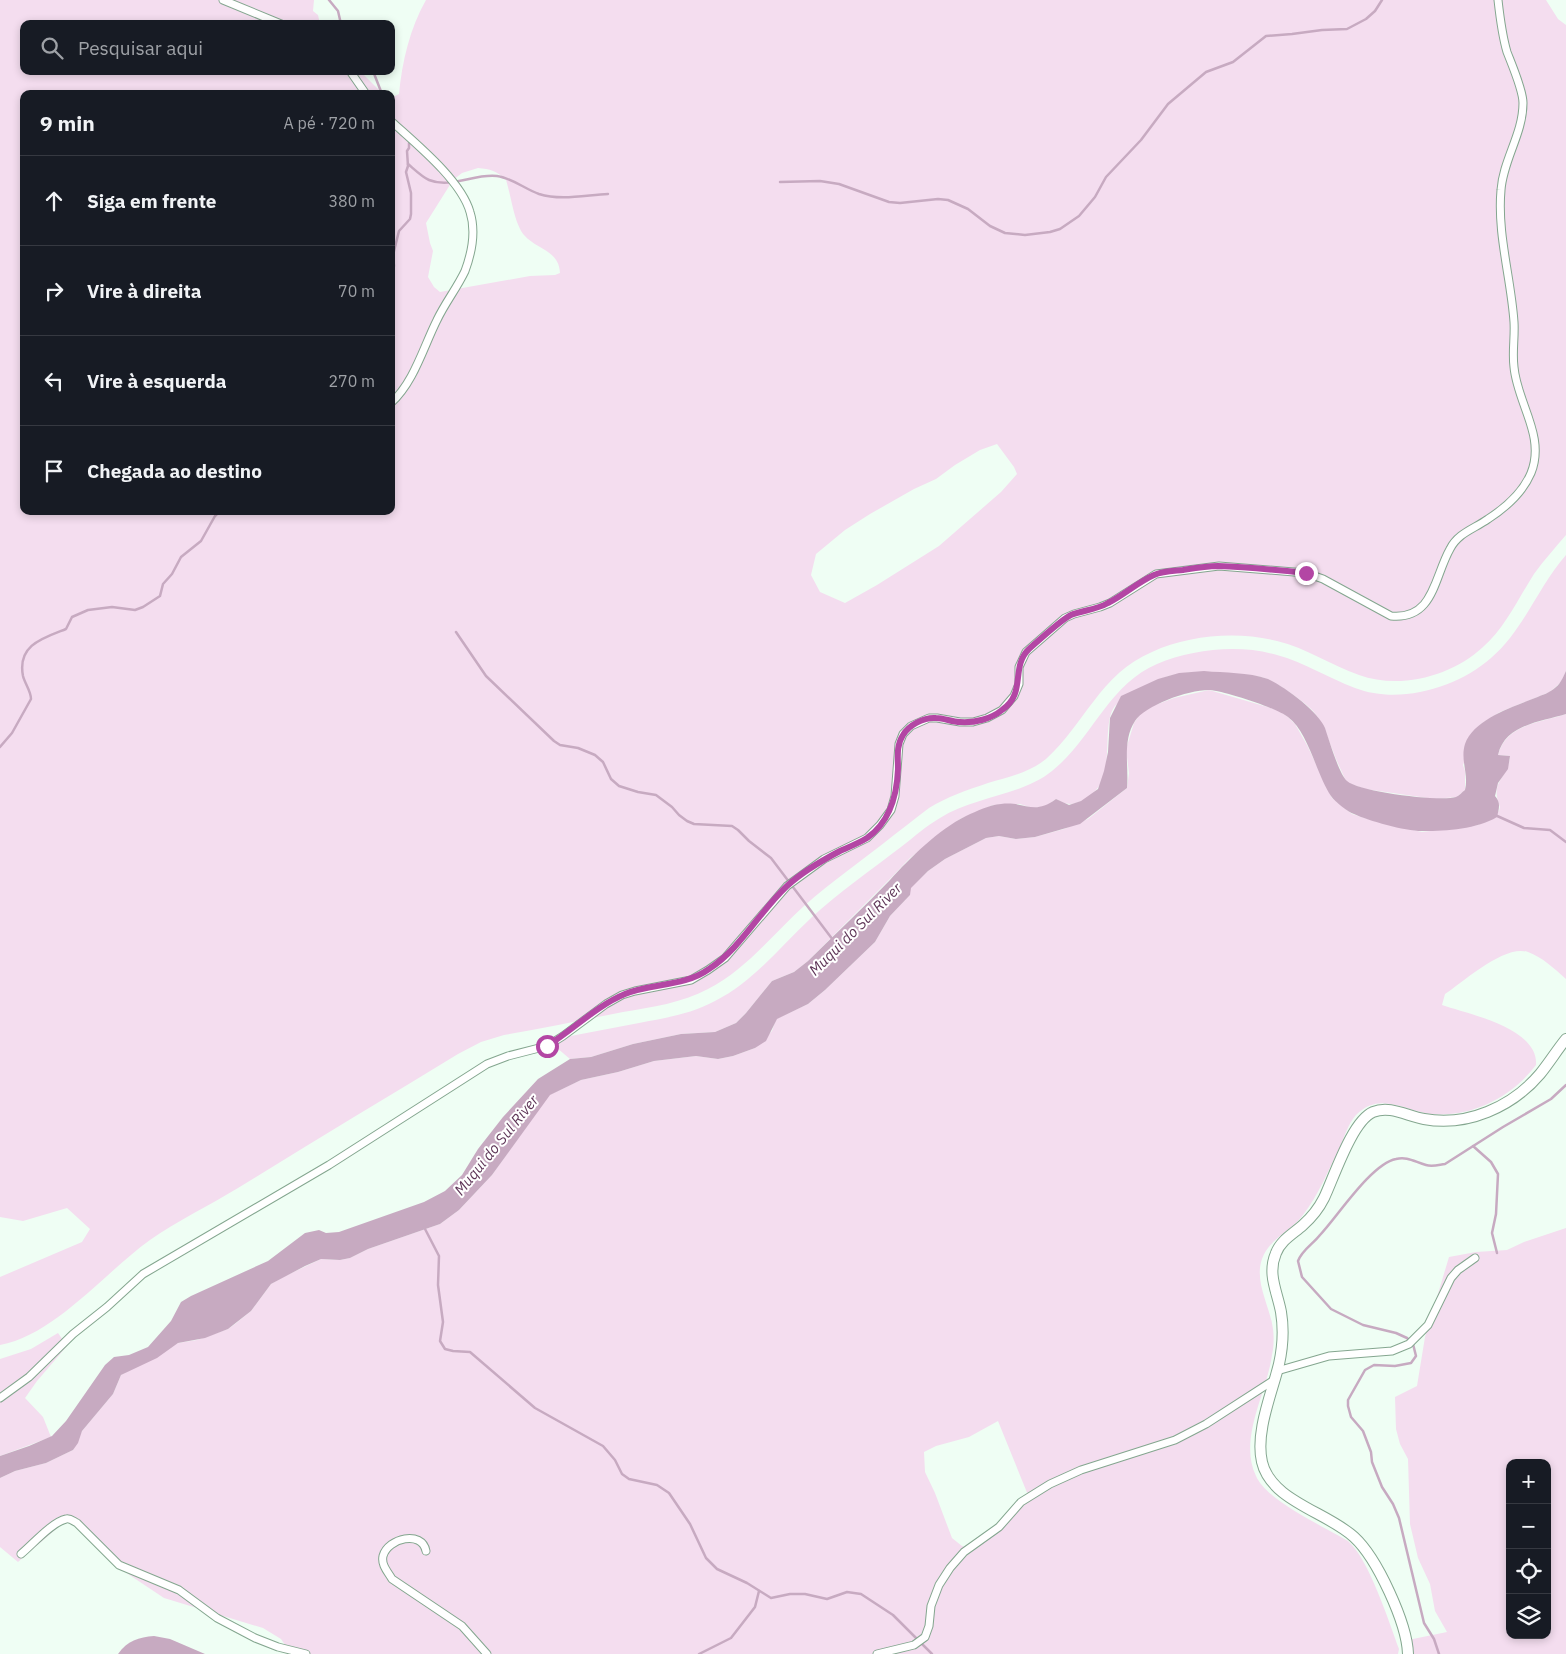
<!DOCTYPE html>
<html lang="pt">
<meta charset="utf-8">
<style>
:root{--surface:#171b24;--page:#20242c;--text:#f1f3f6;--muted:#9ea1a6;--line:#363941}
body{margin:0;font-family:"IBM Plex Sans",sans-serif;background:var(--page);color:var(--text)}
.controls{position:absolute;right:15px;bottom:15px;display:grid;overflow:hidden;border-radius:10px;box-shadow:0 2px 8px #0003}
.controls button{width:45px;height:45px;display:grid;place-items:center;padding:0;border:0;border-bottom:1px solid var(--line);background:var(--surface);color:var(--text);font:25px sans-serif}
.stop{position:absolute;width:15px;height:15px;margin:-11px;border:4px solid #b346a4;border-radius:50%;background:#fff}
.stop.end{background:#b346a4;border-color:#fff;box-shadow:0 1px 5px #0008}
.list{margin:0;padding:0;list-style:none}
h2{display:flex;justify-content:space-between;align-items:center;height:65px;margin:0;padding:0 20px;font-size:21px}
h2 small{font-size:16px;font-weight:400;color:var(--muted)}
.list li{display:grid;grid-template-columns:32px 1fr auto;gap:15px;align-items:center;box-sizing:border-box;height:90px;padding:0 20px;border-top:1px solid var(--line)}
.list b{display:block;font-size:19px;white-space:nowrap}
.list em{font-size:16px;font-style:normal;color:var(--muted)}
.icon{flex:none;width:28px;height:28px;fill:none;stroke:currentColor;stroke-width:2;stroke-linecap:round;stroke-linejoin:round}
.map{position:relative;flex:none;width:1566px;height:1654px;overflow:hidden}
.search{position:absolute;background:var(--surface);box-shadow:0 2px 8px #0003;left:20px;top:20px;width:375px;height:55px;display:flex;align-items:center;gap:12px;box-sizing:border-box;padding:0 18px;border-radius:10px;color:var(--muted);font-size:19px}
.panel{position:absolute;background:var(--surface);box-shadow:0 2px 8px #0003;left:20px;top:90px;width:375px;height:425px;border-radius:10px}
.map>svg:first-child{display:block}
.green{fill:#f4ddef;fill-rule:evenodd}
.water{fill:#c7aac1}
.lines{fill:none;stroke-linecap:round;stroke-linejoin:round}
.stream{stroke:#c7aac1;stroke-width:2.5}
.minor-casing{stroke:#84a68f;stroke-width:9}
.secondary-casing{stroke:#84a68f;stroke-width:12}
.minor{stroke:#fff;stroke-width:7}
.secondary{stroke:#fff;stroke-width:10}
.route{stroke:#b346a4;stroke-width:6}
.labels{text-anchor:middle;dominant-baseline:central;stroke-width:4;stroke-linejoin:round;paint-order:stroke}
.water-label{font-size:15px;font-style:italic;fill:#5e3557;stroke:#fff}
</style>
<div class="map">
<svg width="1566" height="1654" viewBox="0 0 1566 1654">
<rect width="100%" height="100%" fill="#effef4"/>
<g class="green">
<path d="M 0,0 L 314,0 L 313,11 L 318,15 L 320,24 L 24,24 L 24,71 L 360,71 L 383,94 L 24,94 L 24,511 L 391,511 L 391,98 L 399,94 C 402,62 410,28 426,0 L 1546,0 L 1558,19 L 1566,25 L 1566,535 C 1555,548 1544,560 1534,574 C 1518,599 1505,628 1483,647 C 1452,676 1400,690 1359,675 C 1331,665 1306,648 1277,641 C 1237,631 1189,635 1152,652 C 1100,674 1085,724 1046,759 C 1029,773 1008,777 988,783 C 967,790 947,797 929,808 C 917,817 906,826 894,835 C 864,859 832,881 804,906 C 773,934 746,970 708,989 C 682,1003 652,1007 623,1012 C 583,1020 544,1028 504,1035 L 481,1042 L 458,1054 C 384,1099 311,1143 238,1188 C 210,1205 177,1221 150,1240 C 105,1272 55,1335 0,1345 L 0,1277 L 82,1242 L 90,1229 L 67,1208 L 23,1221 L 0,1217 ZM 478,168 C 490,169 497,171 506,180 C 511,195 514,223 524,235 C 537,250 559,250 560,273 L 555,275 L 530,276 L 440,292 L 434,287 L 428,277 L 433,251 L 430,243 L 426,223 L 453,180 L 462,173 ZM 997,444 L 1014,467 L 1017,474 L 1001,492 L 939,546 L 877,585 L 845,603 L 820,592 L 811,575 L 816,554 L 845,530 L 870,514 L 914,489 L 936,479 L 955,465 L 980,450 Z"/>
<path d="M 1566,555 L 1566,671 L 1561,682 L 1550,692 L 1500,712 L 1481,724 L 1463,765 L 1465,771 L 1465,790 L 1457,797 L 1434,799 L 1365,789 L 1348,783 L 1345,779 C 1341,770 1336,760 1333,751 C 1326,735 1325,725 1313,711 C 1305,702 1280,685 1269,680 C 1259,675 1247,675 1236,674 C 1195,670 1165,670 1131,695 C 1126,698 1119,702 1115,706 C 1101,724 1115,770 1096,790 C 1091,797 1078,804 1070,804 C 1065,804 1060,801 1056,799 L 1045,807 L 1032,808 L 1020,804 L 993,805 L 960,819 L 910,858 L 889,880 L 808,961 L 794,972 L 772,981 L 746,1013 L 736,1023 L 715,1032 L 681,1034 L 633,1044 L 591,1057 L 570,1059 L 557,1048 L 555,1039 C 583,1034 611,1028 639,1023 C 665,1018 691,1014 715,1001 C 753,982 780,947 811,918 C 839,892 871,870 901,847 C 914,837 926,826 940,818 C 975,796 1021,796 1052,771 C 1092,739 1108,685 1157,664 C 1193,649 1239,644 1277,655 C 1304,662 1328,678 1355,688 C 1399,705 1457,688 1491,658 C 1523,631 1538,587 1566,555 Z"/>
<path d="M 1209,690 L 1278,710 L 1288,717 L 1295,724 L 1307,745 L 1332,798 L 1352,814 L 1378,822 L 1422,832 L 1478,825 L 1499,811 L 1500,807 C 1489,780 1508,780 1510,756 L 1498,755 C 1506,724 1540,723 1566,714 L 1566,979 C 1555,969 1542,957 1528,952 C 1505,944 1464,981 1445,994 L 1442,1005 C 1468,1014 1539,1028 1536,1065 C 1512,1097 1471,1118 1431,1114 C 1404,1111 1380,1091 1356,1115 C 1348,1124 1344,1138 1339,1149 C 1328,1171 1318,1196 1303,1215 C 1291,1231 1269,1239 1262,1259 C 1254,1282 1270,1306 1273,1329 C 1274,1336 1274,1347 1272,1355 C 1267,1393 1238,1439 1256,1476 C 1267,1501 1323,1526 1348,1541 C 1369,1559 1389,1622 1399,1649 L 1398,1654 L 289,1654 L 289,1651 L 281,1639 L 263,1628 L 164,1598 L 119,1568 L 70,1517 L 18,1562 L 0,1547 L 0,1478 L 15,1471 L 46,1463 L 73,1450 L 82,1431 L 113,1394 L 121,1375 L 178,1343 L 197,1340 L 228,1329 L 235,1324 L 251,1311 L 271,1284 L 283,1277 L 321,1259 L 340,1260 L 350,1258 L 368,1249 L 440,1224 L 459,1210 L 492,1175 L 549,1095 L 581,1080 L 618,1072 L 654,1061 L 696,1056 L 718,1059 L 733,1056 L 755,1048 L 772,1031 L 776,1019 L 808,1004 L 825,990 L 875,942 L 890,916 L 910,895 L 910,888 L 928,871 L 945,859 L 986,838 L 999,836 L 1016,839 L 1035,837 L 1064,829 L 1088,819 L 1127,788 L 1129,773 L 1126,749 L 1134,723 L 1141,713 L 1150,707 L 1174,698 ZM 998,1421 L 1028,1495 L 972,1548 L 962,1546 L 952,1538 L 935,1493 L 925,1472 L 924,1452 L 936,1446 L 969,1437 Z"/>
<path d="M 1566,1228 L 1566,1654 L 1411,1654 L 1408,1640 L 1447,1632 L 1435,1611 L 1430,1584 L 1418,1558 L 1410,1524 L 1408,1459 L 1400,1444 L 1396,1429 L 1395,1397 L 1417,1386 L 1425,1337 L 1449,1257 L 1476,1252 L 1507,1250 L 1524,1242 ZM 1510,1463 L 1547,1463 L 1547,1635 L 1510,1635 Z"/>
<polygon points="58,1333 67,1346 37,1381 25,1398 43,1417 51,1437 0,1456 0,1359 31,1349"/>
</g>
<g class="water">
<path d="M 1204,671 C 1225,673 1248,672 1268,679 C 1284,686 1319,712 1325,728 C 1329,740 1339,774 1347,781 C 1359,792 1441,802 1456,797 C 1459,796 1462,792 1465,790 C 1469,774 1460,760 1465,744 C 1474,719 1513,707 1535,698 C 1542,695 1550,693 1556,687 C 1561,683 1563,677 1566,671 L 1566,714 C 1541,722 1505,724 1498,755 L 1510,756 L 1508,769 L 1498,783 L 1495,796 C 1501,803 1499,808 1497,817 C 1477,829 1447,831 1424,831 C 1408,832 1369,821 1354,814 C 1348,812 1335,802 1331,796 C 1316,774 1309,733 1288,717 C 1277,708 1224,691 1210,690 C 1191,689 1145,705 1135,721 C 1122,741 1129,766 1127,788 L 1080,824 L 1035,837 L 1016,839 L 999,836 L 986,838 L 945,859 L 928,871 L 911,888 L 910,895 L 890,916 L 875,942 L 825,990 L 808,1004 L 777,1019 L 766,1041 L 755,1048 L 733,1056 L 718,1059 L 696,1056 L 654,1061 L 618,1072 L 581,1080 L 550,1095 L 492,1175 L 459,1210 L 440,1224 L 368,1249 L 350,1258 L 340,1260 L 321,1259 L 305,1266 L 271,1284 L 251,1311 L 228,1329 L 205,1338 L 178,1343 L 157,1358 L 121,1375 L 113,1394 L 82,1431 L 78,1443 L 73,1450 L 46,1463 L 15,1471 L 0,1478 L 0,1456 L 29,1446 L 52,1436 L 66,1421 L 105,1365 L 114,1357 L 129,1355 L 148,1347 L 171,1321 L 181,1302 L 191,1296 L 268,1261 L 305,1233 L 319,1230 L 326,1233 L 339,1232 L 424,1202 L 445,1191 L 462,1175 L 478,1149 L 503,1117 L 538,1079 L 570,1059 L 591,1057 L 633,1044 L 681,1034 L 715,1032 L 736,1023 L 746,1013 L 772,981 L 794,972 L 808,961 C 835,934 863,908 890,880 C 910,858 938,830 966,816 C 977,811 989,805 1001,804 C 1026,801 1033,816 1056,799 L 1069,805 L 1081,801 L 1098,789 L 1104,771 L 1108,752 L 1110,718 L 1121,696 L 1158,679 L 1179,673 Z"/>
<path d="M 154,1636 L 170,1639 L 205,1654 L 118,1654 C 127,1641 139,1637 154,1636 Z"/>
</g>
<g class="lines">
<g class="stream">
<polyline points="329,0 338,11 341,24"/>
<polyline points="373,71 382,94"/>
<polyline points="391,114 394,120"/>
<path d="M 408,164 C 414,169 422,177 429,180 C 451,189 475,173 497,176 C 512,178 525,189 539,194 C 561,201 586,195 608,194"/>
<polyline points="780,182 820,181 839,184 889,202 900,203 938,199 948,200 968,209 990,226 1005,233 1025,235 1050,232 1060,229 1079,216 1095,197 1106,177 1141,140 1168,104 1206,72 1233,62 1266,36 1292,34 1322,30 1347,29 1366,19 1375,11 1382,0"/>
<polyline points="391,273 394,266 393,255 399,231 410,219 411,214 411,193 406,172 408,166 407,151 409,148 409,143"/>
<polyline points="456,632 486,676 554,741 560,745 578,748 595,755 603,762 611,779 619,786 638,792 656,795 672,807 679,815 687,821 694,824 732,826 738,830 749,841 771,858 833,940"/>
<path d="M 0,747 L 12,733 L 31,699 C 31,691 25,684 23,676 C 17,645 43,638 66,629 L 72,617 L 88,610 L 112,607 L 135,610 L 143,607 L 160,596 L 163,584 L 172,574 L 181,557 L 201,541 L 215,516 L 220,511"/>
<polyline points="1495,815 1524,828 1550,830 1566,842"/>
<polyline points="1473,1146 1491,1162 1498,1174 1496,1214 1492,1233 1497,1253"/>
<polyline points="424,1227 439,1256 438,1285 443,1322 440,1341 445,1349 453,1351 470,1352 535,1408 603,1446 615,1460 622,1474 629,1479 657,1485 669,1493 690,1524 706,1558 717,1569 747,1583 771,1598 790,1594 805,1594 827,1599 847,1592 861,1594 893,1615 932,1654"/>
<polyline points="699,1654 731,1638 755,1607 759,1591"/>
<path d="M 1439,1654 L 1434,1639 L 1424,1623 L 1399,1518 L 1393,1504 L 1382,1487 L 1372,1462 L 1371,1452 L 1363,1431 L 1351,1417 L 1348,1406 L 1348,1400 L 1365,1370 L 1374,1365 L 1395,1366 L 1411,1363 L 1416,1356 L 1413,1344 L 1407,1338 L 1396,1333 L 1363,1325 L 1331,1309 L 1302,1277 L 1298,1261 C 1302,1250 1313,1244 1320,1235 C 1338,1216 1371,1164 1396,1159 C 1407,1156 1415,1162 1426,1165 C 1432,1167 1438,1165 1445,1164 L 1503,1127 L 1551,1099 L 1566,1085"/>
</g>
<g class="minor-casing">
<g id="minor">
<polyline points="223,0 281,24"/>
<polyline points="350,71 366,94"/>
<path d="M 391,121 C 415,143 461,180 470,212 C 476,231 472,252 465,271 C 457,288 445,303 437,320 C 423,348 414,382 391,403"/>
<polyline points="1277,1371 1329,1356 1392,1351 1409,1344 1428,1325 1451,1278 1458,1270 1475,1258"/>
<path d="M 0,1398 L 29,1377 L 73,1334 L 107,1307 L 143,1274 L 329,1165 L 487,1064 L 508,1056 L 547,1046 L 563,1036 L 606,1004 L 622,995 L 635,991 L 691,980 L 708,970 L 725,958 L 787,886 L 824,859 L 867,838 L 880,825 L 891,810 L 895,796 L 899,744 L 903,734 L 911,726 L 929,718 L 937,718 L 960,722 L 973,722 L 987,718 L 1002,710 L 1014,696 L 1019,684 L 1019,667 L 1026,652 L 1065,618 L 1074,614 L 1100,607 L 1110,603 L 1156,574 L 1219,566 L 1306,573 L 1323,579 L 1391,616 C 1434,620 1434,577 1450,549 C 1458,533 1474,529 1488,519 C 1505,508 1523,492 1531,473 C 1546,436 1517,403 1514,367 C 1512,352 1515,337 1514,322 C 1511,278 1497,234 1501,190 C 1503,160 1523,134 1523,103 C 1523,90 1512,65 1507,52 C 1502,35 1500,18 1498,0"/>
<path d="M 426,1551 C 422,1530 388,1538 383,1556 C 381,1565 388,1572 392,1579 L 462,1626 L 487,1654"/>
<path d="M 21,1554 C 32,1545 52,1522 66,1519 C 70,1518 73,1521 77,1523 L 119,1565 L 179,1590 L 217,1618 L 255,1638 L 278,1647 L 306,1654"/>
<polyline points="877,1654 914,1645 925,1637 929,1626 931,1606 939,1585 950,1568 964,1552 999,1527 1021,1502 1050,1484 1081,1470 1175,1440 1206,1424 1274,1380"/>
</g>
</g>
<g class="secondary-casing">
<path id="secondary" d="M 1408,1654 C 1407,1623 1377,1558 1354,1537 C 1327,1512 1271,1501 1262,1462 C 1255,1432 1272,1393 1279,1364 C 1283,1346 1284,1330 1281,1312 C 1277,1291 1267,1274 1276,1253 C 1281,1240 1293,1234 1303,1225 C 1312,1217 1319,1208 1324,1198 C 1334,1177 1352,1121 1373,1112 C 1390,1105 1407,1116 1424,1119 C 1467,1127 1512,1107 1540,1074 C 1549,1063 1557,1050 1566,1039"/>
</g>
<use href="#minor" class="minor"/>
<use href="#secondary" class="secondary"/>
</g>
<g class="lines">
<path class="route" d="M 547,1046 C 573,1030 596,1006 625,994 C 652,983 684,987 709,969 C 741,948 759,912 787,886 C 802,872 821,861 840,851 C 849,847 859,843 867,838 C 890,822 897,795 898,769 C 898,757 896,746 903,735 C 909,725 924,717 936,718 C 944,718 952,722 960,722 C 975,723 991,719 1002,710 C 1027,693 1010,667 1029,649 C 1037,642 1062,619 1071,615 C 1083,610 1096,610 1108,603 C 1124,595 1138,582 1154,575 C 1163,571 1174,571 1183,570 C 1195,568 1206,566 1218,566 C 1247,567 1277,570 1306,573"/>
</g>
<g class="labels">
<g class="water-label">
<text transform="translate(855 929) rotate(-45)">Muqui do Sul River</text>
<text transform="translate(496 1145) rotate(-51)">Muqui do Sul River</text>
</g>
</g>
</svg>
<div class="controls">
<button>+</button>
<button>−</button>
<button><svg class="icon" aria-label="locate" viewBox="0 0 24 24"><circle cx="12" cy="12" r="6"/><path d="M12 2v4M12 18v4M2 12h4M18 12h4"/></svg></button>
<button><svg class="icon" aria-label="layers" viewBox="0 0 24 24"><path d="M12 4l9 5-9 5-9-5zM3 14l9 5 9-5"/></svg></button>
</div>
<div class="stop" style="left:547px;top:1046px"></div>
<div class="stop end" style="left:1306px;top:573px"></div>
<div class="search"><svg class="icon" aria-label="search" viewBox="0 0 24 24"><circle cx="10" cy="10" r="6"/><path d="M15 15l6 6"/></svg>Pesquisar aqui</div>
<section class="panel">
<h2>9 min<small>A pé · 720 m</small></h2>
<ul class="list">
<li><svg class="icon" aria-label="ahead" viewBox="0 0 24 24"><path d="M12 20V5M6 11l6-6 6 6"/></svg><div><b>Siga em frente</b></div><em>380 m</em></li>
<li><svg class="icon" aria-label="right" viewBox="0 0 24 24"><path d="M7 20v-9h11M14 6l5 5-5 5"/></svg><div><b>Vire à direita</b></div><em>70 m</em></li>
<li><svg class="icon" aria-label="left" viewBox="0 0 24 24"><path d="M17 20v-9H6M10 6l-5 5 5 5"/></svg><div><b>Vire à esquerda</b></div><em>270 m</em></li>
<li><svg class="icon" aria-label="arrive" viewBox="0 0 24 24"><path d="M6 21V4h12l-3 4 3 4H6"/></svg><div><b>Chegada ao destino</b></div></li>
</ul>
</section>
</div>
